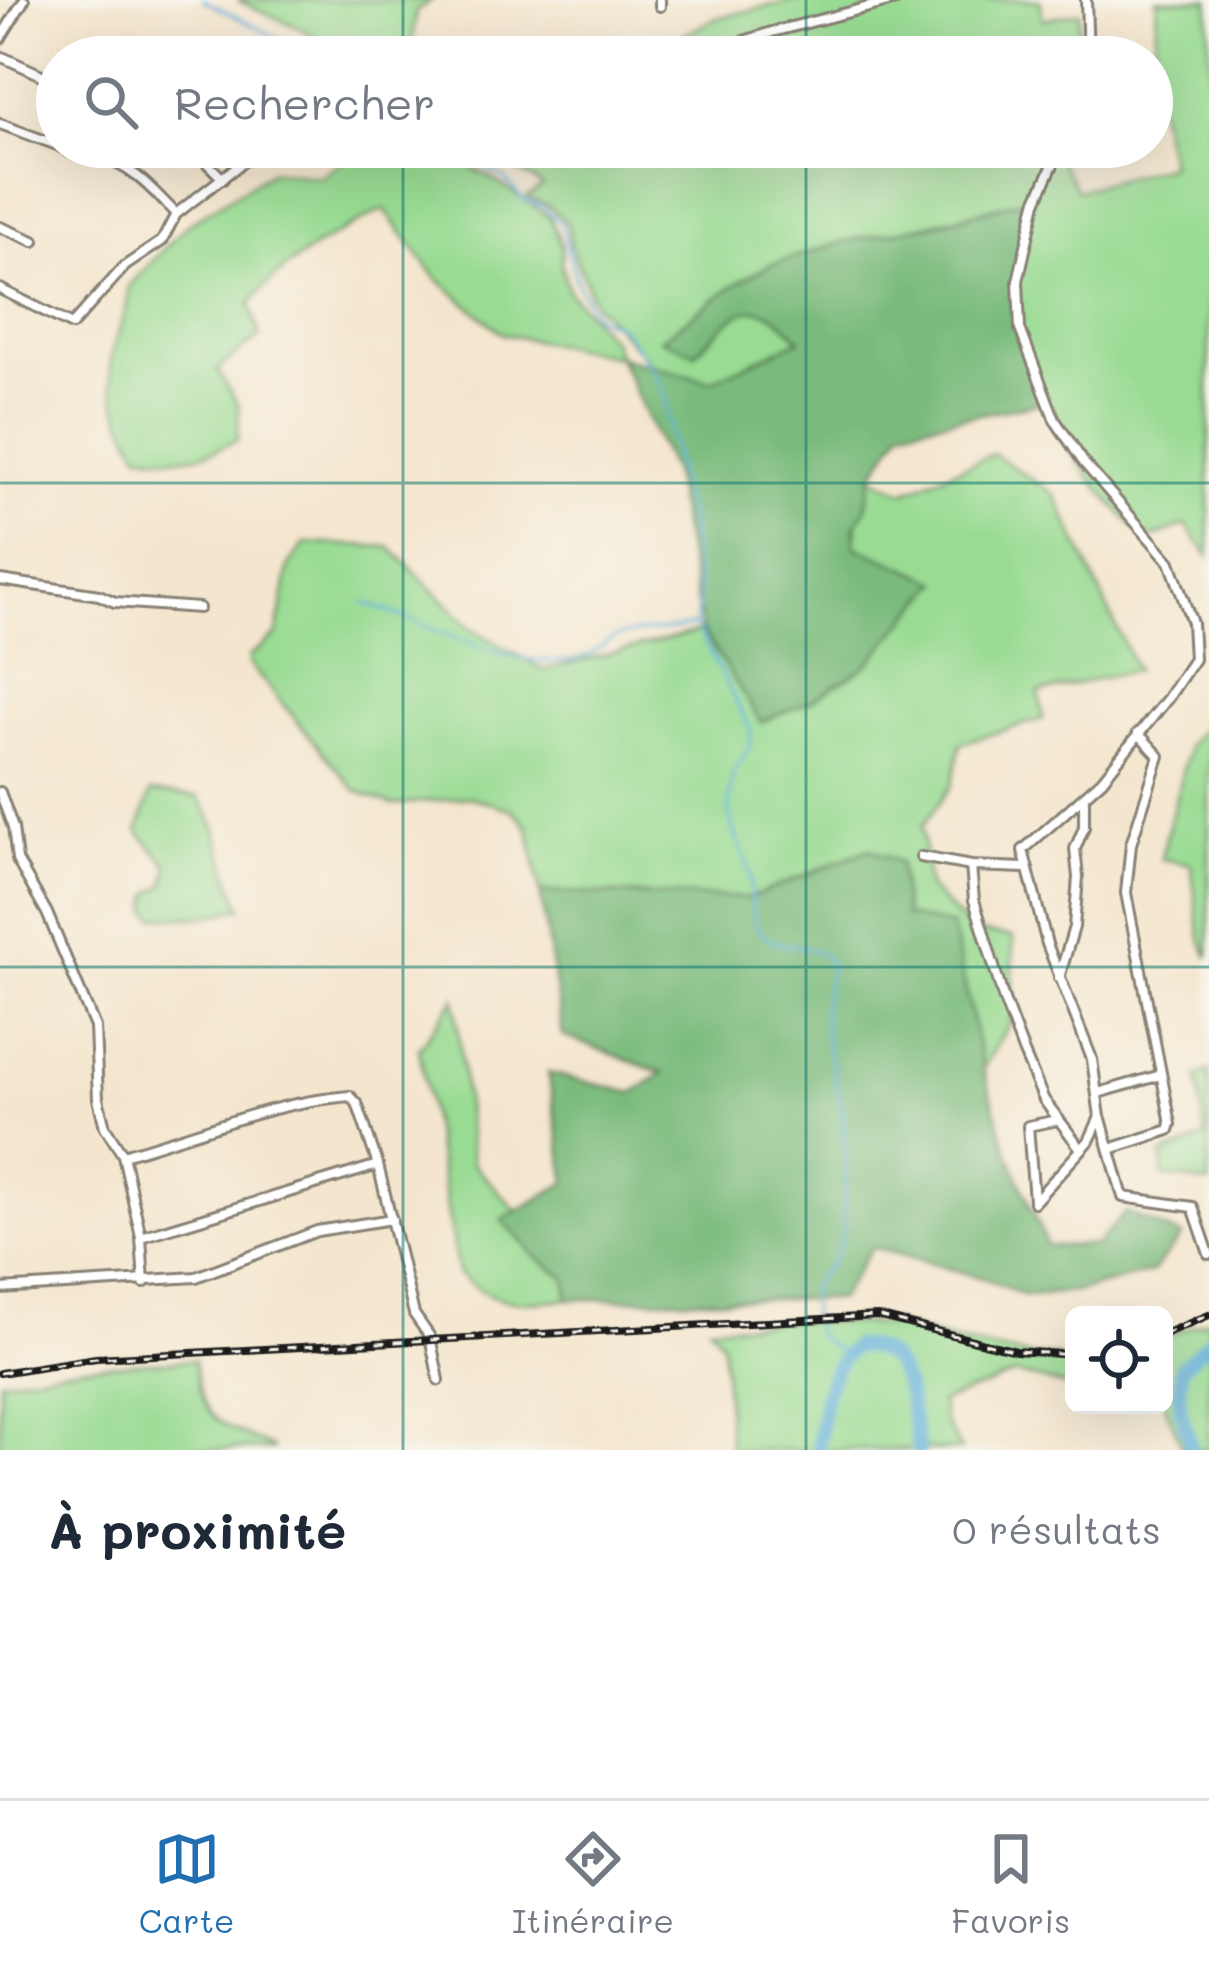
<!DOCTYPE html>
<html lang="fr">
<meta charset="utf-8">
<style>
:root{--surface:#fff;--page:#f6f6f7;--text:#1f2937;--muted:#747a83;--line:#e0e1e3;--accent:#1f6fb2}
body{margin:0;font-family:Mali,sans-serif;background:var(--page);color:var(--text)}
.controls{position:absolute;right:36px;bottom:36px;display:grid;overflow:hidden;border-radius:18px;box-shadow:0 12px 48px #0002}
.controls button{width:108px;height:108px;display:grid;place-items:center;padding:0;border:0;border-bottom:3px solid var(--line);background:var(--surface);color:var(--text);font:60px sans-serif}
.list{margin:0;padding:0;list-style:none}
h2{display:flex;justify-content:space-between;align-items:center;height:156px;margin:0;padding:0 48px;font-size:51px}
h2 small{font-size:39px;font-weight:400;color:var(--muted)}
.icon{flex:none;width:66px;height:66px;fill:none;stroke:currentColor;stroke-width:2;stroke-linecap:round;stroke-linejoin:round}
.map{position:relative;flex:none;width:1209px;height:1450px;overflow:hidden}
.search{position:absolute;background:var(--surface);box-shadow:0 12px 48px #0002;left:36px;right:36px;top:36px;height:132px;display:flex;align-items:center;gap:30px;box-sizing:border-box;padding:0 42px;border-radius:66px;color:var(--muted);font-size:45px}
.sheet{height:348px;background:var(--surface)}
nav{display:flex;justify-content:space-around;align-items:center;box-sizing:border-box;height:168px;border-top:3px solid var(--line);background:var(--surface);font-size:33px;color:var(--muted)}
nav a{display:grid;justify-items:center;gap:6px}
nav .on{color:var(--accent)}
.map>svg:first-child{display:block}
.green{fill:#99db93;stroke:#5a7c58;stroke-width:3}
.forest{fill:#7abb7d;stroke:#4b6c4c;stroke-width:3}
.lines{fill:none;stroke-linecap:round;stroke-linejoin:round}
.stream{stroke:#5fb1da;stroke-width:3}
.river{stroke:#5fb1da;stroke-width:14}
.minor-casing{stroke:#888175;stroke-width:14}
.minor{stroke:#fff;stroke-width:8}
.rail-casing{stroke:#1c1c1c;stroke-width:8}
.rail{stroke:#f7f3e8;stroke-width:3;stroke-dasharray:9;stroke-linecap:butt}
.grid{fill:none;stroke:#0f766e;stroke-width:3;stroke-opacity:0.55}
</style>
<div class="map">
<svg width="1209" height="1450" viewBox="0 0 1209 1450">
<rect width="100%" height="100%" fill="#f7f3e8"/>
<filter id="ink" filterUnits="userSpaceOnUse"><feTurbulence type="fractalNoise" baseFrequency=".00833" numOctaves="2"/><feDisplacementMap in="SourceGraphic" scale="24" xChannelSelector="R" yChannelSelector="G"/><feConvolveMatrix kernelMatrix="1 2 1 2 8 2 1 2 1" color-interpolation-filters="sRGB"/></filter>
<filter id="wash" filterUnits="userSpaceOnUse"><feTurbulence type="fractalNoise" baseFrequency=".004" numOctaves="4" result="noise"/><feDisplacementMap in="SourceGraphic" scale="48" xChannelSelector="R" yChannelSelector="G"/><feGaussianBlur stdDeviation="2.7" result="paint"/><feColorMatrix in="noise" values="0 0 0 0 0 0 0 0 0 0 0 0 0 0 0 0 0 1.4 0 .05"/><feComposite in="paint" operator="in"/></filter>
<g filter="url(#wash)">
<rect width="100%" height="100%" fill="#f4e6ce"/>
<g class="green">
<polygon points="236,0 432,0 416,11 411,57 341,57 306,31"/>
<polygon points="795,0 843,0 876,10 935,0 1040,0 1043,19 1080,12 1076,57 641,57 717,18"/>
<path d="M 1157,0 L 1209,0 L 1209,556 L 1186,525 L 1146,540 C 1078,469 1015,395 1016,290 C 1017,259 1028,228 1032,198 L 770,265 L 734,285 L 663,338 L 696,353 C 737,312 753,286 800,340 L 710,381 L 653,366 L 594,303 L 571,246 L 567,223 L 549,206 L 527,197 L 543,186 L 502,161 L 463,147 L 1051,147 L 1077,190 L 1170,165 L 1153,85 Z"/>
<path d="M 361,147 C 451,147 479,169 550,217 L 562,247 L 561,265 L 569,292 L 612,340 L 619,357 L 503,334 L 437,279 L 384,209 C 336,234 283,261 250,304 L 260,336 L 217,370 L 239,406 L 238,440 C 198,459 182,461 139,453 C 120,417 102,382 115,342 C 121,322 129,309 128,287 L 187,225 L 272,171 L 321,177 Z"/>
<path d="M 993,454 L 1055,494 L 1136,670 L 1039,693 L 1043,719 L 961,743 L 952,785 L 922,827 L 928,887 L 971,931 L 1013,937 L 1013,1017 L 983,1069 L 952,926 L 905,916 L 868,849 L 750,898 L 540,892 L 529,828 L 513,810 L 470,797 L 393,805 L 356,791 L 250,665 L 249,657 L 277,635 L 289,566 L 305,543 L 390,547 L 472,629 L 544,670 L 702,631 L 762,722 L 939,583 L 855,546 C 855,522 867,501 872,477 L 904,492 Z"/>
<polygon points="1209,722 1209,958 1201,939 1191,864 1161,859 1189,744"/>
<path d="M 151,792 L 198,797 C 223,830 224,872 242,908 L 203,917 L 155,917 L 148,910 L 151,894 L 165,885 L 169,866 L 138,831 Z"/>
<path d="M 455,998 L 472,1163 L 517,1211 L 503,1221 L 536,1257 L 566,1278 L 568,1299 C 521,1303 495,1308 458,1273 L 419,1048 Z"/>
<polygon points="1209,1071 1209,1184 1164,1176 1162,1155 1205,1138 1198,1077"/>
<polygon points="1209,1320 1209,1450 1183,1450 1164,1402 1164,1336"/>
<polygon points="795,1321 900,1325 961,1343 1029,1356 1074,1357 1074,1388 1016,1374 941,1402 944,1421 961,1450 730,1450 722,1343 709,1326"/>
<path d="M 194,1360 C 203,1427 218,1421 274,1449 L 0,1450 L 0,1380 L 86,1366 Z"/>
</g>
<g class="forest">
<path d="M 1032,197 L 1016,285 L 1018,331 L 1039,403 L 903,428 L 872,477 L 866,509 L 855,526 L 855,546 L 939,582 L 866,666 L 811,701 L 761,722 L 702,631 L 672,472 L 619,357 L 710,381 L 800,340 C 753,286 737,313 695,353 L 661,339 L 734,285 L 770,265 L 842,242 L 945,222 Z"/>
<polygon points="869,849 899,862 905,916 952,926 983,1069 1008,1152 1047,1246 1096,1245 1126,1212 1182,1236 1152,1272 1075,1292 1025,1296 986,1279 872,1247 839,1299 568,1299 566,1278 536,1257 502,1220 567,1182 548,1073 633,1093 663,1073 563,1036 540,892 750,898"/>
</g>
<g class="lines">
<g class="stream">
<polyline points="203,0 314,57"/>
<path d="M 424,147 L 456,154 L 503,177 L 524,200 L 542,206 L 561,223 L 577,283 L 595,316 L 620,326 L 654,371 L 665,396 L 678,479 L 689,516 L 699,601 L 695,624 L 750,728 C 754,758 736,756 732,779 C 730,789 729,807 730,817 C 732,834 745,853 749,870 C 753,890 748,919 763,934 C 784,955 801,935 830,962 C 831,979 824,991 823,1007 C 821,1036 835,1070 840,1099 C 847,1141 847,1185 843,1228 C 838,1285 793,1263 817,1336 L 844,1354"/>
<path d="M 364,603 C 428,622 511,673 579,659 C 594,656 604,641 619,636 C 643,630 669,632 693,625"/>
</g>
<g class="river">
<path d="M 818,1450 C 822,1414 824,1369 855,1346 C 911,1346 908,1405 919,1450"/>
<polyline points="1192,1450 1180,1408 1181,1368 1209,1341"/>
</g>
</g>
</g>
<g filter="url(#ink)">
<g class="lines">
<g class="minor-casing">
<g id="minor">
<polyline points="660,0 660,6"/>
<polyline points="1086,0 1088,57"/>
<polyline points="0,39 24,0"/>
<polyline points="0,56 57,82"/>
<polyline points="695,57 772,32 896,0"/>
<polyline points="0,124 57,145"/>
<path d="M 61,147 C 75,156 82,154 97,157 C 130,163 155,192 176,214"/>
<polyline points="191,147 223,179"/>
<polyline points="0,227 34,241"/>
<polyline points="0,289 72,325 125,266 162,241 176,214 262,147"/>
<polyline points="0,580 99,595 115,602 199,608"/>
<polyline points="0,792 13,828 17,860 47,913 95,1027 98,1099 105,1127 123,1155 141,1237 144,1283"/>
<polyline points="921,857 971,866 1025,868"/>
<polyline points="971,866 974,900 1004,1000 1024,1053 1044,1100 1081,1149"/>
<polyline points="1059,978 1074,927 1078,877 1075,849 1084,827 1084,800"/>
<polyline points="1098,1093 1161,1075"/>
<polyline points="1101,1119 1123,1197 1193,1207 1209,1254"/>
<polyline points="1110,1149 1169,1130 1171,1124 1126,893 1131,844 1159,756 1138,733"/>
<path d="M 123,1155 C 199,1134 271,1102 350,1096 L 357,1103 L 378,1165 L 414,1314 L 430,1337 L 439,1380"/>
<polyline points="1034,1200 1028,1126 1058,1120"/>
<polyline points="1034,1202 1089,1141 1100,1117 1092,1059 1047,944 1023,850 1102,780 1168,698 1194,659 1192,623 1170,562 1084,463 1055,420 1020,329 1018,281 1036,202 1061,147"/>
<polyline points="141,1237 378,1165"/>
<polyline points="0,1289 196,1277 317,1231 392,1219"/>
</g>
</g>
<use href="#minor" class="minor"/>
<g class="rail-casing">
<g id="rail">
<polyline points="1164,1334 1209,1315"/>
<polyline points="0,1373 96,1358 877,1316 1016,1351 1074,1355"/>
</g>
</g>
<use href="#rail" class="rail"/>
</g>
</g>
<path class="grid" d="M 403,0 L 403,57M 806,0 L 806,57M 403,147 L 403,1450M 806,147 L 806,1450M 0,483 L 1209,483M 0,967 L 1209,967"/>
</svg>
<div class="controls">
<button><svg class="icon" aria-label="locate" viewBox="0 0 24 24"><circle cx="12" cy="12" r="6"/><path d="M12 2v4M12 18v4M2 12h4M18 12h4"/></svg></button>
</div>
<div class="search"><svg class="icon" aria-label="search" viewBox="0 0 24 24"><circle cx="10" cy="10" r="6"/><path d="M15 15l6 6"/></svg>Rechercher</div>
</div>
<section class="sheet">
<h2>À proximité<small>0 résultats</small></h2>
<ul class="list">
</ul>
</section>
<nav>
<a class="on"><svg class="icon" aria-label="map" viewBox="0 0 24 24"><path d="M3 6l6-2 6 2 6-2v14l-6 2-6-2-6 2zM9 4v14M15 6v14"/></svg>Carte</a>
<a><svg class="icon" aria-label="directions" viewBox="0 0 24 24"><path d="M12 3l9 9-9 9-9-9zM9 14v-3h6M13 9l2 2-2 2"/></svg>Itinéraire</a>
<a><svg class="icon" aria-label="saved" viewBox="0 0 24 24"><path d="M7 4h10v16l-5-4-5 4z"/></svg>Favoris</a>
</nav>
